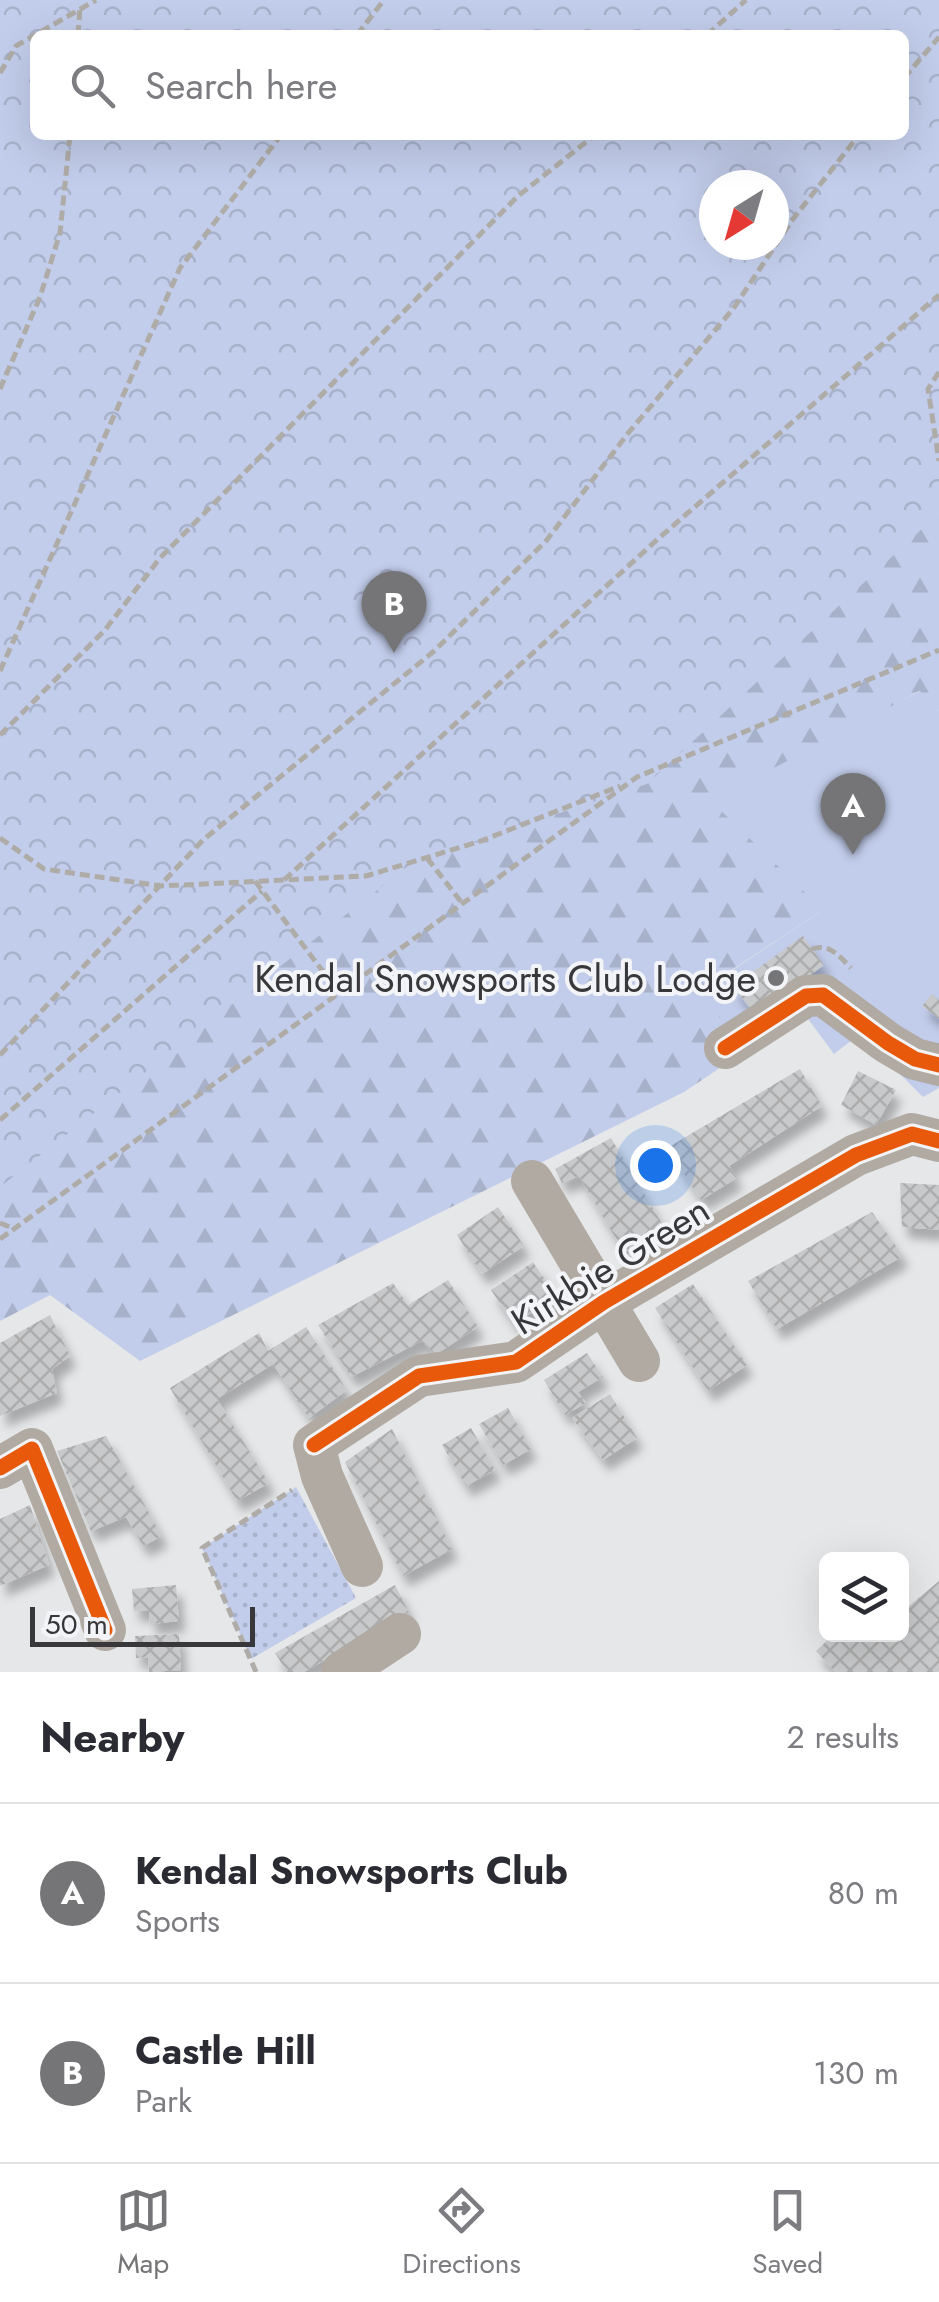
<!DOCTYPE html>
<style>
:root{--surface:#fff;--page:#f2f2f3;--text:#2b2b33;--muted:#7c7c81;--line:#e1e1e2;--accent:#757577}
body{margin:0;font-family:Jost,sans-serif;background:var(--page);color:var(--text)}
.controls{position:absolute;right:30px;bottom:30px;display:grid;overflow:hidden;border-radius:15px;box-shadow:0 10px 40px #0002}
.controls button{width:90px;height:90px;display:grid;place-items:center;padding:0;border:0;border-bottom:2px solid var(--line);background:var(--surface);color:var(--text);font:50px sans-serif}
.compass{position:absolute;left:699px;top:170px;width:90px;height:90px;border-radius:50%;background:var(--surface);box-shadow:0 10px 40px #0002;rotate:217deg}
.scale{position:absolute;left:30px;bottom:25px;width:225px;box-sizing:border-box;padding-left:10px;border:5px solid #38383a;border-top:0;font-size:28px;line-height:35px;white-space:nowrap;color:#38383a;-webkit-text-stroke:8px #f2f4f7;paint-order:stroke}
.you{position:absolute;left:655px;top:1165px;width:35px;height:35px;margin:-25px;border:8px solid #fff;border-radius:50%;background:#1a73e8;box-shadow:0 0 0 15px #1a73e833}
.badge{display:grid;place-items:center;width:65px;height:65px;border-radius:50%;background:var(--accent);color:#fff;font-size:32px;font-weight:700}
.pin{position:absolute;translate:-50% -82px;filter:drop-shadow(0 2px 5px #0008)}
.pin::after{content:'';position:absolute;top:52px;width:35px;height:30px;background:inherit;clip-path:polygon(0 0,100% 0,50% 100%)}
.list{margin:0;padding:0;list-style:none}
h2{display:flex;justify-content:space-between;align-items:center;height:130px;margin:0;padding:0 40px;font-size:42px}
h2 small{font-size:32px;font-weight:400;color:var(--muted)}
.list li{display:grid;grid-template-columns:65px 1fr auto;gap:30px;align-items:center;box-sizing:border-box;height:180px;padding:0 40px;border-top:2px solid var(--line)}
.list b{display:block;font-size:38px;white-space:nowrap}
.list p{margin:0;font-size:32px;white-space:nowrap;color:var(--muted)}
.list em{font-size:32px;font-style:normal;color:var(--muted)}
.icon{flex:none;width:55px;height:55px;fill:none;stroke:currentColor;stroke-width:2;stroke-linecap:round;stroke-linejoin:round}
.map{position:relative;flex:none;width:939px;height:1672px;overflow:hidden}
.search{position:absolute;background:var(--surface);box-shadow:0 10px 40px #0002;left:30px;right:30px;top:30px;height:110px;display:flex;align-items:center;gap:25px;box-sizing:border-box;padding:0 35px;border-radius:15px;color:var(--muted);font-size:38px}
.sheet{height:490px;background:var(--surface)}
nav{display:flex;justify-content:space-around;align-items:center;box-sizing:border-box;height:140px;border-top:2px solid var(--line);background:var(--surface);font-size:28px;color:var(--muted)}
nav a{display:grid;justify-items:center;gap:5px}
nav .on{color:var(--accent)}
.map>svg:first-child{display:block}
.grass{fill:url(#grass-dots)}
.forest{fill:url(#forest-firs)}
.park{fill:url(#park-crowns);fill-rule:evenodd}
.pitch{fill:#c2cdeb}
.building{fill:url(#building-cross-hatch);filter:url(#shadow)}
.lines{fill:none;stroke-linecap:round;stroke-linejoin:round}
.path{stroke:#afaba6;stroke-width:5;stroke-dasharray:10 5;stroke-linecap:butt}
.minor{stroke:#b0aaa3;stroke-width:42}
.cycleway-casing{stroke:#f2f4f7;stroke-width:21}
.cycleway{stroke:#e8590c;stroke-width:15}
.poi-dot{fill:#757577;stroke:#f2f4f7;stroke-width:4}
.labels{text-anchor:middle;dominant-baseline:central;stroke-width:8;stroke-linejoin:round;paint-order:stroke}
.poi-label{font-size:38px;fill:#38383a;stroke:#f2f4f7;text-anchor:end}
.street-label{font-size:38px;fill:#38383a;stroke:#f2f4f7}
</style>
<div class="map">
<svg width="939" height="1672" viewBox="0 0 939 1672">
<defs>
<pattern id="grass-dots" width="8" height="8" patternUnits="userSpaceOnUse" patternTransform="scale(2.5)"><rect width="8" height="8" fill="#c2cdeb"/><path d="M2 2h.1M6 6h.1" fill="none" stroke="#a7b1ca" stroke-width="1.8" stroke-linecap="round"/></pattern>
<pattern id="forest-firs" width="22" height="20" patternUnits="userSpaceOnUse" patternTransform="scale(2.5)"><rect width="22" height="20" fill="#c2cdeb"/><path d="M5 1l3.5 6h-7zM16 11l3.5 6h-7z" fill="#a7b1ca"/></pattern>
<pattern id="park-crowns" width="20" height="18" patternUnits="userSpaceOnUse" patternTransform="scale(2.5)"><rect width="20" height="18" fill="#c2cdeb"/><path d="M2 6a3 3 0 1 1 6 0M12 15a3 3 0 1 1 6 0" fill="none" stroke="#a7b1ca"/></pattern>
<pattern id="building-cross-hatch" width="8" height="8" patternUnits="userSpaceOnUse" patternTransform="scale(2.5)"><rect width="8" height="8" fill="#c8c9ca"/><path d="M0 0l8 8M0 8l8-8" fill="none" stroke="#adadae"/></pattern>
<filter id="shadow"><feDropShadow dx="6" dy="11" stdDeviation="5" flood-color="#0004"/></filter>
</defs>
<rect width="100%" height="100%" fill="#e6e7e9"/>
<polygon class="grass" points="296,1487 356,1598 251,1659 202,1548"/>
<polygon class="forest" points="939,513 939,711 919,691 831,741 823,910 701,990 745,1051 684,1092 140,1361 50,1295 0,1321 0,1160 193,998"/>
<path class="park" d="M 0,0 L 939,0 L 939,513 L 647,784 L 413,862 L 0,1187 ZM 35,35 L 904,35 L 904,135 L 35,135 ZM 714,185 L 774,185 L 774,245 L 714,245 Z"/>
<polygon class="pitch" points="920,691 939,711 939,1088 923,1097 860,1034 834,1054 803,1012 745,1051 701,991 823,910 711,801"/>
<g class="building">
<polygon points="803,936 824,965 755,1015 733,986"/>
<polygon points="932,994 939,1000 939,1019 922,1006"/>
<polygon points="800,1069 822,1106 729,1166 737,1178 701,1200 667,1148"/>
<polygon points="858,1071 896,1090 876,1125 841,1105"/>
<polygon points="611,1138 669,1235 629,1261 579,1176 562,1183 555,1169"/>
<polygon points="900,1183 939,1185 939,1230 902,1227"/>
<polygon points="498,1207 524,1246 482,1274 457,1235"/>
<polygon points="872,1212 903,1256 777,1329 748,1281"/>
<polygon points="533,1262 556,1296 514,1324 491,1290"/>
<polygon points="448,1280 478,1327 435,1355 422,1341 351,1377 318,1325 393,1283 408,1305"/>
<polygon points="693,1284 747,1365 708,1391 655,1308"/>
<polygon points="50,1315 70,1356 52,1369 57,1393 0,1416 0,1343"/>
<polygon points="306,1327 347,1390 309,1418 273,1364 217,1399 269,1483 237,1501 170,1388 259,1333 268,1351"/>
<polygon points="587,1353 603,1377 578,1392 586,1403 565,1415 544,1380"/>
<polygon points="610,1394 637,1438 603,1460 572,1418"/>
<polygon points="508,1408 531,1449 503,1465 479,1424"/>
<polygon points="471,1428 495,1470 466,1486 442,1445"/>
<polygon points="392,1429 452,1549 403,1576 345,1462"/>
<polygon points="106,1436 162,1536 143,1546 126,1517 91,1531 57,1451"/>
<polygon points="30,1505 49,1565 0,1586 0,1519"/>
<polygon points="939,1581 939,1672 835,1672 816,1651 834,1634 902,1634 902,1612"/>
<polygon points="176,1585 179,1621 150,1624 149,1610 134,1611 132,1589"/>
<polygon points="395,1585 409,1612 304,1672 287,1672 275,1653"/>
<polygon points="179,1634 181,1670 149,1672 148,1657 136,1658 135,1636"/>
</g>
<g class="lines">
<g class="path">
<polyline points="78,35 80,8"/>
<polyline points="357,35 384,0"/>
<polyline points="707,35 746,0"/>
<polyline points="0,73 16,46 96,0"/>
<polyline points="904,78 939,37"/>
<polyline points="939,372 928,389 939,461"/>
<polyline points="0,389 40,297 60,233 70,135"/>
<polyline points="0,671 180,268 281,135"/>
<polyline points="0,735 105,630 160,558 518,196 595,135"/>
<polyline points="0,838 44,869 161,886 366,876 481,841 620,786"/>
<polyline points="427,858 462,903"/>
<polyline points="284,880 659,538 939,295"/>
<polyline points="255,881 339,993"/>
<path d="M 812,949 C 830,943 839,956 851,968"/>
<polyline points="0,1055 203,840 433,652 546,541 629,432 733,309 793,219 859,135"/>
<polyline points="0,1120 262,891"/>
<polyline points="0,1223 15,1229"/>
<polyline points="0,1239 637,777 939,650"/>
<polyline points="256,1672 202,1548 292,1490"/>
</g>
<g class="minor">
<polyline points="725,1048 806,996 823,995 888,1043 915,1059 939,1065"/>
<polyline points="532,1181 639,1361"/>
<polyline points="0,1468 32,1449 105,1630"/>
<polyline points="362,1566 322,1476 314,1445 419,1376 516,1362 604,1302 856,1155 912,1134 939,1141"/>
<polyline points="342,1672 400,1634"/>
</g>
<g class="cycleway-casing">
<g id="cycleway">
<polyline points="725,1048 806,996 823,995 888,1043 915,1059 939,1065"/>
<polyline points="314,1445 419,1376 516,1362 604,1302 856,1155 912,1134 939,1141"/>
<polyline points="0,1468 32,1449 105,1630"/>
</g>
</g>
<use href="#cycleway" class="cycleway"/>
</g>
<circle class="poi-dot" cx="776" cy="978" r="10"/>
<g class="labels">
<g class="poi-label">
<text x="756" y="978">Kendal Snowsports Club Lodge</text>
</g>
<g class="street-label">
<text transform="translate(610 1265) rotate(-32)">Kirkbie Green</text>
</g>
</g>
</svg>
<div class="controls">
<button><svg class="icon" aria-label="layers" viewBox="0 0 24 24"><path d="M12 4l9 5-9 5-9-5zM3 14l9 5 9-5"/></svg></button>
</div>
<svg class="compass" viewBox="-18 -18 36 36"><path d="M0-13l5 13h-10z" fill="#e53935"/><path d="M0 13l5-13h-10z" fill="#7c7c81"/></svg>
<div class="scale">50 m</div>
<div class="you"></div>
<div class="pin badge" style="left:853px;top:855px">A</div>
<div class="pin badge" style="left:394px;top:653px">B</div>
<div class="search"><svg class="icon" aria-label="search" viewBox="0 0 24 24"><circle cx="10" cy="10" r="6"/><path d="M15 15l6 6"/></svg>Search here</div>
</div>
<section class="sheet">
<h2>Nearby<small>2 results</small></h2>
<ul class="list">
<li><span class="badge">A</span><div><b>Kendal Snowsports Club</b><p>Sports</p></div><em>80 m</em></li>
<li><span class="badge">B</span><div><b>Castle Hill</b><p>Park</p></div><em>130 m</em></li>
</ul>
</section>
<nav>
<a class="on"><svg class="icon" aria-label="map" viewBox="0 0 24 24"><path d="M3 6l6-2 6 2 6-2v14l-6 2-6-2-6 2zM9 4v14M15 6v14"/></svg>Map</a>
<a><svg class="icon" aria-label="directions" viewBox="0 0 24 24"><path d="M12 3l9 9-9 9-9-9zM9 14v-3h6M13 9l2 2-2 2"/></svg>Directions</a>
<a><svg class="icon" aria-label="saved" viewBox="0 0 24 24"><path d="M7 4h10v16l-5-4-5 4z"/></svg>Saved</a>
</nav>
